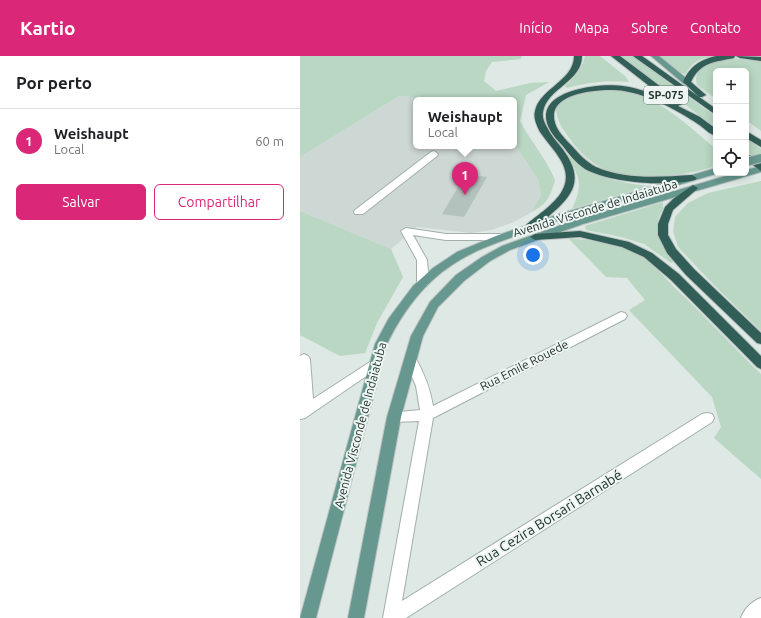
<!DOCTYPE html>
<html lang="pt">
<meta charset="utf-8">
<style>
:root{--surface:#fff;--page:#f2f2f2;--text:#202124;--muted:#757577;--line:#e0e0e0;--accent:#db2777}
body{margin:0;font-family:Ubuntu,sans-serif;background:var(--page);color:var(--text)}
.controls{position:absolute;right:12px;top:12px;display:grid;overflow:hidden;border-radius:6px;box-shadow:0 2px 10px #0003}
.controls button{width:36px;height:36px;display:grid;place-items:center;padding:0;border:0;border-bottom:1px solid var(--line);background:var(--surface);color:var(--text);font:20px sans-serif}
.you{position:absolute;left:233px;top:199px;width:14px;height:14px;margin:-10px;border:3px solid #fff;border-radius:50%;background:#1a73e8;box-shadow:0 0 0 6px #1a73e833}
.badge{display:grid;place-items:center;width:26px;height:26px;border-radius:50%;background:var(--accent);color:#fff;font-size:13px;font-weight:700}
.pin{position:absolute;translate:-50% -33px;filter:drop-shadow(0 1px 2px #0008)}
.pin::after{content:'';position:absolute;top:21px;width:14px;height:12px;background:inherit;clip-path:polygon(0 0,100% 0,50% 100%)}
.popup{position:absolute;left:113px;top:41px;width:104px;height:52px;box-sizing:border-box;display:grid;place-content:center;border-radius:6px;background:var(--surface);filter:drop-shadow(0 1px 3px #0005);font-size:13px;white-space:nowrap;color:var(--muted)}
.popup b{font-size:15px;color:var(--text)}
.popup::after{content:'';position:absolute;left:50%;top:100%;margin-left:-8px;border:8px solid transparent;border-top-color:var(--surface)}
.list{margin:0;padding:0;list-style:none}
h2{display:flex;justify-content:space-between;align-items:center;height:52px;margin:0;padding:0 16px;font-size:17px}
h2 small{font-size:13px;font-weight:400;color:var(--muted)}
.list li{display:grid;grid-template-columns:26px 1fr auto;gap:12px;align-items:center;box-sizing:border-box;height:64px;padding:0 16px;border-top:1px solid var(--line)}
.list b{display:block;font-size:15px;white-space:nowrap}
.list p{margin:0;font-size:13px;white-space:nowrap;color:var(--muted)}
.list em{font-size:13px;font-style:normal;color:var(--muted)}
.actions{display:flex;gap:8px;padding:12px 16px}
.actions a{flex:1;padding:9px 0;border:1px solid var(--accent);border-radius:6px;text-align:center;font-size:14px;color:var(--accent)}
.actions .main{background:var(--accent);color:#fff}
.icon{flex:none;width:22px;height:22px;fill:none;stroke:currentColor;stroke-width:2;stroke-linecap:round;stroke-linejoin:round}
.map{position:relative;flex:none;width:461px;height:562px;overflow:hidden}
header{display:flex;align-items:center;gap:24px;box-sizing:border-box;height:56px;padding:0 20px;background:var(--accent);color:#fff}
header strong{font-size:19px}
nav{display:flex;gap:22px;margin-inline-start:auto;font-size:14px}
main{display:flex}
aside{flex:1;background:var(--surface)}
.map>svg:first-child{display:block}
.built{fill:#cdd7d3}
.green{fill:#b9d7c3}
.building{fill:#b4c2bd}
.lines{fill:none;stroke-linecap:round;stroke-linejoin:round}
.minor-casing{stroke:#a2afab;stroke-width:2}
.major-casing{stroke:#bcc2c1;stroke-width:2}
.highway-casing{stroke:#bcc2c1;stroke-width:2}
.minor{fill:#fff;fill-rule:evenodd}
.major{fill:#67988f;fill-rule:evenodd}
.highway{fill:#315e57;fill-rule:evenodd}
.major-bridge-casing{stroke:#bcc2c1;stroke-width:10;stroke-linecap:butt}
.major-bridge{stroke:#67988f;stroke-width:8}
.labels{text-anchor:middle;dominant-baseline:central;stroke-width:4;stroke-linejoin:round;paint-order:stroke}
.shield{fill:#eef5f2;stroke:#5e6f6b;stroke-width:1}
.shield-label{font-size:11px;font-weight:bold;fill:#213531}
.street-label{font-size:12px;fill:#213531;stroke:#eef5f2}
.near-street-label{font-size:14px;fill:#213531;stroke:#eef5f2}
</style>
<header>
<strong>Kartio</strong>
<nav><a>Início</a><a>Mapa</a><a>Sobre</a><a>Contato</a></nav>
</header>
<main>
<aside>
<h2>Por perto<small></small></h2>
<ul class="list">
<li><span class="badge">1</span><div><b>Weishaupt</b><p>Local</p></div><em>60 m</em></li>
</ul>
<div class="actions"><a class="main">Salvar</a><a>Compartilhar</a></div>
</aside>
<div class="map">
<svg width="461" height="562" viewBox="0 0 461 562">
<rect width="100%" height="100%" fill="#dee8e4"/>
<polygon class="built" points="99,40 149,44 116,44 116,90 214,90 214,87 238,123 241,139 232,156 214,166 191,174 171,177 117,171 91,193 0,155 0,101"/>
<g class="green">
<path d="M 0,0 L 222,0 L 221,3 L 192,6 L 186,15 L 184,25 L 196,35 L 230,27 L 249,26 L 226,39 L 220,65 C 231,86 246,102 255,124 C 250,141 248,147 232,156 L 241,139 L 238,123 L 214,87 L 214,44 L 149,44 L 99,40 L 0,101 Z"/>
<path d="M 285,0 L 300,0 L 325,20 L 329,26 C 306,24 289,26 267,32 L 265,30 C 275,21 282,13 285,0 Z"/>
<polygon points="321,0 333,0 416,61 416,72"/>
<path d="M 360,0 L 414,0 C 401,2 391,6 386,18 L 381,17 Z"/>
<path d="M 431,2 L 461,5 L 461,75 L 446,64 L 446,15 L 416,15 L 416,43 L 397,29 C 392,7 414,5 431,2 Z"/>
<path d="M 308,33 C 320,34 333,36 344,41 C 371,52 394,75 416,93 L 416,110 C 385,120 335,127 304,113 C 290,106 279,96 270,83 C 262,72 256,64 256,50 C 271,38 289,34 308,33 Z"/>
<polygon points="446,82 461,93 461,106 446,95"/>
<path d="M 267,97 C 289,121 319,127 350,130 L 272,153 C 285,126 278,121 267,97 Z"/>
<polygon points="461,125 461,275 415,230 378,191 373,175 375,161 388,147 408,137"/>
<path d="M 363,146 L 363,153 C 350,173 362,189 375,205 L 371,207 L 344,188 L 321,181 L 286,174 L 285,170 Z"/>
<polygon points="0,155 91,193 103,221 77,267 65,297 40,300 0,279"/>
<path d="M 269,183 C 294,183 319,188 342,201 C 354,208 365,222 375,232 C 405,260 432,290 461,318 L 461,423 L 414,382 L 421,371 L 412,341 L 329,254 L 345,244 L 327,222 L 306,221 Z"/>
</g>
<polygon class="building" points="166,118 187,121 164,161 142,158"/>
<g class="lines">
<g class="minor-casing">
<g id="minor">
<polygon points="134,95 138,98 137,100 63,158 55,158 54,156 55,154 131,96"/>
<polygon points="106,172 146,178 203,178 208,181 203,184 146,184 113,179 127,204 129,227 127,230 119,230 117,227 117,204 101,175"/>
<path d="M 321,256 L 325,257 L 327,260 L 325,263 L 133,362 L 102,545 L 402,358 L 407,357 L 412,358 L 414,362 L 412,366 L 106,562 L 83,562 L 119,365 L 94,366 L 89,365 L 87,361 L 89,357 L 120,354 L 116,330 L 105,304 L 107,301 L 111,299 L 115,301 C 124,317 130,332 133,350 Z"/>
<polygon points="4,298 8,300 10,303 13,343 70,306 74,304 78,306 80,309 78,312 5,362 0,363 0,300"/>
<path d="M 461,542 L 461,562 L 441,562 C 444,553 452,545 461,542 Z"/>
</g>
</g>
<g class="major-casing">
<g id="major">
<polygon points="351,0 359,0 391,26 387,28 384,28"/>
<polygon points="461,110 461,116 283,168 210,194 190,205 164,225 138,251 123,280 101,361 64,562 48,562 87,361 111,280 130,246 156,219 182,201 202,190 275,164 436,117 446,117 446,114"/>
<path d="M 416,112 L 416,117 L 419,117 C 354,137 288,153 224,177 C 199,186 174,194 152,209 C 123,228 102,257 87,288 L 16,562 L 0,562 L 75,288 L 89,262 L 113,230 L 133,212 L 157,196 L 196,180 L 256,159 Z"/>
</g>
</g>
<g class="highway-casing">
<g id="highway">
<path d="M 274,0 L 282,0 C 282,26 247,32 243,56 C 242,62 245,68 248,73 C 252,81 259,88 264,95 C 284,123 274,139 250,159 C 244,165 236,174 227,172 L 226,170 L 227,168 C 248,151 279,133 260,103 C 254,93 246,85 240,76 C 237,70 233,62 235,55 C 240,32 274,25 274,0 Z"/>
<path d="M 311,0 L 320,0 L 381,46 L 382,48 L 378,50 L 400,61 L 416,73 L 416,80 C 409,78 404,72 398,68 C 377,54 349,39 324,35 C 307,32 256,35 254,58 C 253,71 263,81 271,89 C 278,97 286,106 296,111 C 326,124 360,121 392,119 L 397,122 L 395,124 C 368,131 310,127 285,113 C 276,107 269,98 262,89 C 254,81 245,70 246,58 C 249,32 304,27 323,30 C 340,32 356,39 371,47 Z"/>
<polygon points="333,0 342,0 416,53 416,59"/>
<path d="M 416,0 L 435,0 L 434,2 C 415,6 400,6 391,26 L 406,39 L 402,41 L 399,41 L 383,26 C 390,10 400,4 416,0 Z"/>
<polygon points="436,0 461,1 461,5 440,2"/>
<polygon points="446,75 461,84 461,91 446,82"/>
<polygon points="446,97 461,107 461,115 446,104"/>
<polygon points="393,129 398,132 396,134 373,154 368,168 368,179 376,193 394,213 461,277 461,288 457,287 386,219 367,197 358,179 358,168 365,151 373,143"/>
<polygon points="280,175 329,186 352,197 379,218 461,300 461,313 457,311 371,224 344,201 322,191 280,181 235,184 230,181 235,178"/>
</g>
</g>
<use href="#minor" class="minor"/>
<use href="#major" class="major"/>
<use href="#highway" class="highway"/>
<g class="major-bridge-casing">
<polyline id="major-bridge" points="446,106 461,102"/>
</g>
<use href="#major-bridge" class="major-bridge"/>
</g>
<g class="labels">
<rect class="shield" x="344" y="30" width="44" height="18" rx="3"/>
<g class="shield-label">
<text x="366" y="39">SP-075</text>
</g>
<g class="street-label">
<text transform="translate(295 152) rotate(-17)">Avenida Visconde de Indaiatuba</text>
<text transform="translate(224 309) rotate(-27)">Rua Emile Rouede</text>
<text transform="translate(60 369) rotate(-75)">Avenida Visconde de Indaiatuba</text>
</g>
<g class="near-street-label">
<text transform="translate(249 462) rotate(-32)">Rua Cezira Borsari Barnabé</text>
</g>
</g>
</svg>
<div class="controls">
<button>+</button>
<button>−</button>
<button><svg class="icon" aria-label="locate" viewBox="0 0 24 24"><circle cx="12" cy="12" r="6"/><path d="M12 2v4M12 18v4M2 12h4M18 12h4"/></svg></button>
</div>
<div class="you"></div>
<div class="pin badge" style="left:165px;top:139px">1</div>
<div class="popup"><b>Weishaupt</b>Local</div>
</div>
</main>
